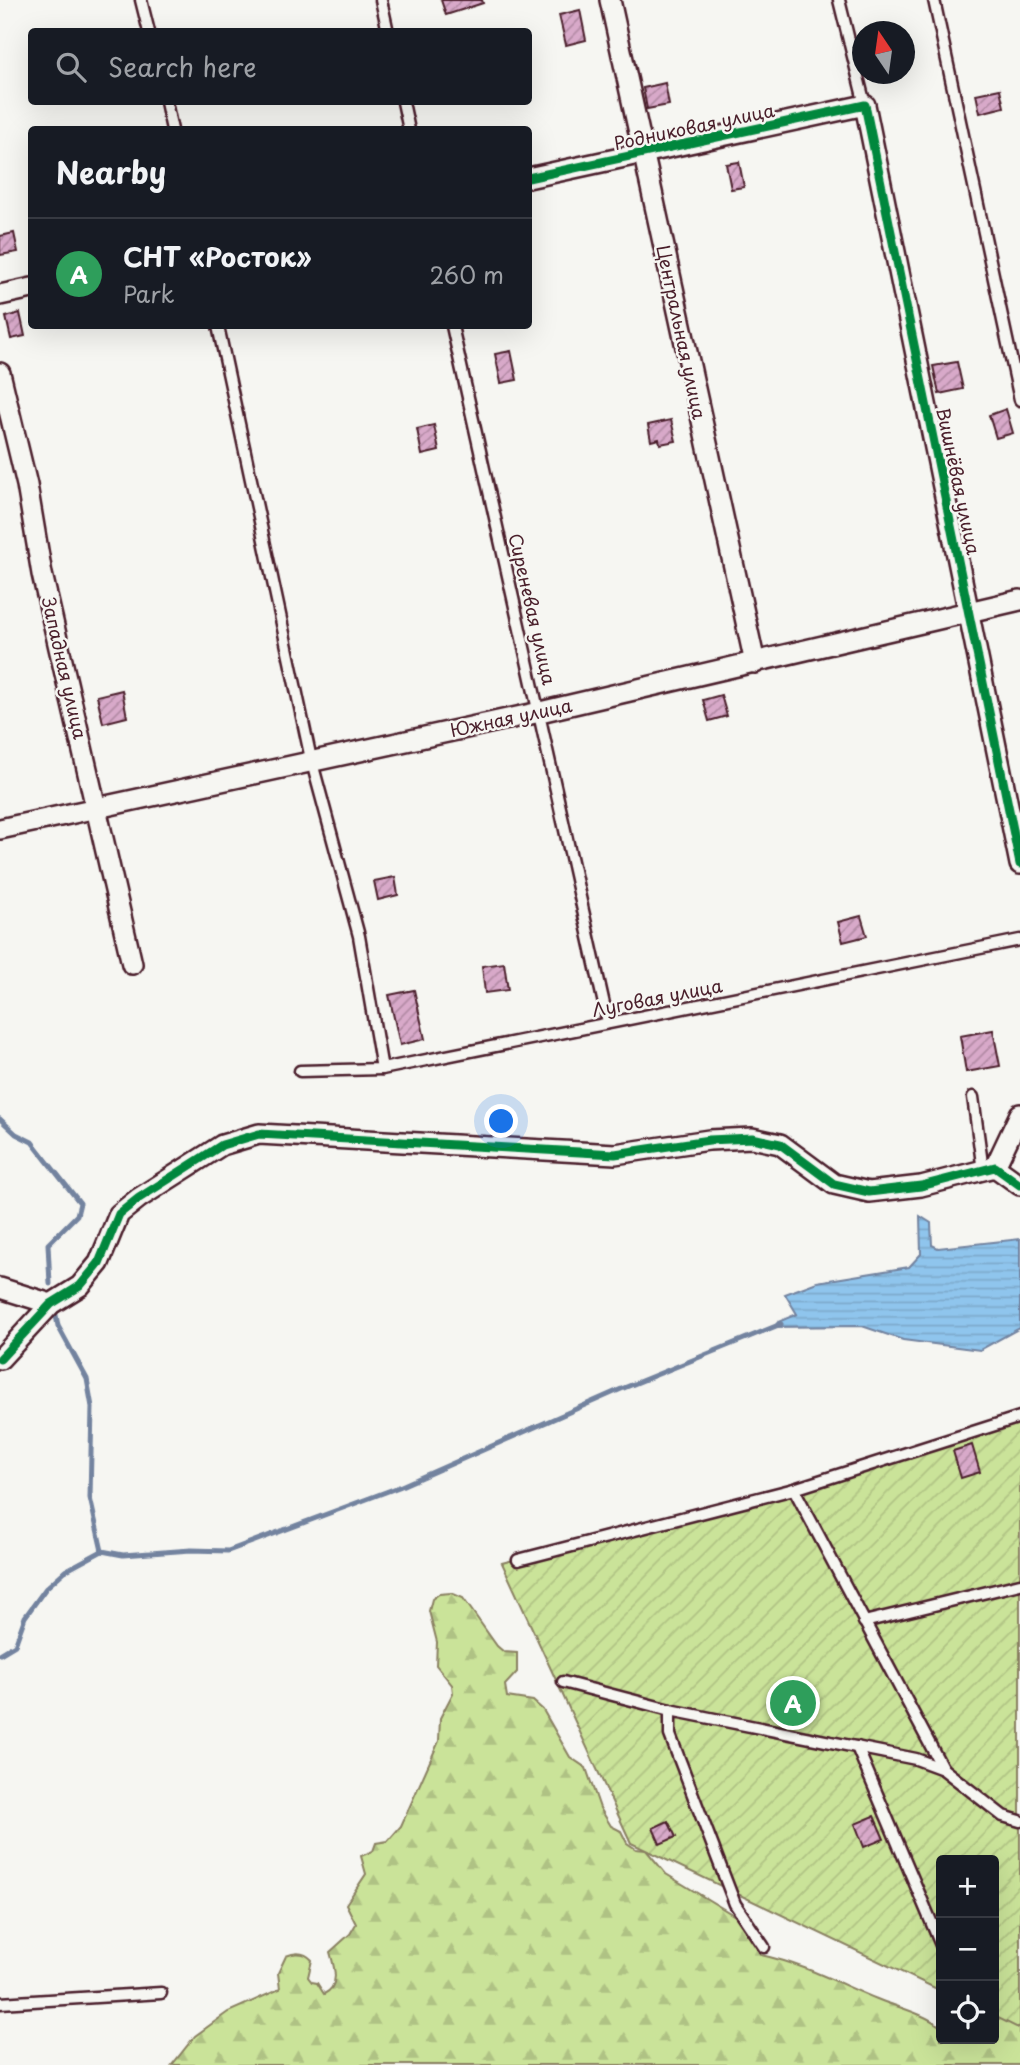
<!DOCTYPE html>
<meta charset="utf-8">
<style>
:root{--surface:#171b24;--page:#20242c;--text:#f1f3f6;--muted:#9ea1a6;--line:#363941;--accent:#8c9099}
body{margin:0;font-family:"Playpen Sans",sans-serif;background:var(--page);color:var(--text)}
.controls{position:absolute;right:21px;bottom:21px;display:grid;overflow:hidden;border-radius:7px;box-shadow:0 7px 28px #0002}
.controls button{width:63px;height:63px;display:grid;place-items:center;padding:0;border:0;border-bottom:2px solid var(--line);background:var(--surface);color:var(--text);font:35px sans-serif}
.compass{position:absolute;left:852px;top:21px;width:63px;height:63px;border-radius:50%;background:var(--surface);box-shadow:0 7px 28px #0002;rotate:347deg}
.you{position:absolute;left:502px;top:1122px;width:24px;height:24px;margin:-18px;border:5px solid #fff;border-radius:50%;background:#1a73e8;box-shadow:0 0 0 10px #1a73e833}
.badge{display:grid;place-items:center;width:46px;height:46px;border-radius:50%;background:var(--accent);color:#fff;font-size:23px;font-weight:700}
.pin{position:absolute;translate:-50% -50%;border:4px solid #fff;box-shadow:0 2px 7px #0006}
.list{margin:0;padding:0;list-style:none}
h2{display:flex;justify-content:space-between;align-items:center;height:91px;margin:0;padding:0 28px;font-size:30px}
h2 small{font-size:23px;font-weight:400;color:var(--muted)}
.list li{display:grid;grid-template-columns:46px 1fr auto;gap:21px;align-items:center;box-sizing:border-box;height:112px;padding:0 28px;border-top:2px solid var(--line)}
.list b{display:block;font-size:26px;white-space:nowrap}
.list p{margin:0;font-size:23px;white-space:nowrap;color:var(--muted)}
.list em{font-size:23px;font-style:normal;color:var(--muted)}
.icon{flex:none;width:38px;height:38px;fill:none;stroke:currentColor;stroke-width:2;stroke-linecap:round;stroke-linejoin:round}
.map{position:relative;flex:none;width:1020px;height:2065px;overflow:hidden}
.search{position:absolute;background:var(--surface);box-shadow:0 7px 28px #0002;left:28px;top:28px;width:504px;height:77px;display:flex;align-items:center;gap:18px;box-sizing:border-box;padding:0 24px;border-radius:7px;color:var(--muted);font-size:26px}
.panel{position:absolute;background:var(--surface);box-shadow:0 7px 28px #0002;left:28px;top:126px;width:504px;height:203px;border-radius:7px}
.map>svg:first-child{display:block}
.forest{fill:url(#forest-firs);stroke:#8a8162;stroke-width:2}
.garden{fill:url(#garden-furrows);stroke:#8a8162;stroke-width:2}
.water{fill:url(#water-rules);stroke:#73839f;stroke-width:2}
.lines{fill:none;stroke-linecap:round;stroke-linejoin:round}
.stream{stroke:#73839f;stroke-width:5}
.building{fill:url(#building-hatch);stroke:#4a1f2b;stroke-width:2}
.service-casing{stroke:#4a1f2b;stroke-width:15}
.minor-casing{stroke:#4a1f2b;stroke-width:24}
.service{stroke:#f6f6f2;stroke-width:10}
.minor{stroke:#f6f6f2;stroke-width:19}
.cycleway-casing{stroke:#f6f6f2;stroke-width:13}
.cycleway{stroke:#00873e;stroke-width:9}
.labels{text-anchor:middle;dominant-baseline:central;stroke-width:5;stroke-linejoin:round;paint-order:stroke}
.street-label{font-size:18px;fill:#4a1f2b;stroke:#f6f6f2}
</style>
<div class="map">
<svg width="1020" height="2065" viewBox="0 0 1020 2065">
<defs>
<pattern id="forest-firs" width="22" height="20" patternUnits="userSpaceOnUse" patternTransform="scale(1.75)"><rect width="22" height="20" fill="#cae399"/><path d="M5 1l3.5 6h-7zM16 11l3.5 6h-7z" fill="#afc284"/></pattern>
<pattern id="garden-furrows" width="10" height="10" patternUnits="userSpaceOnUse" patternTransform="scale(1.75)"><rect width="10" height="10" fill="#cae399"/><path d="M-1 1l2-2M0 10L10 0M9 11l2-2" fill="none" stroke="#afc284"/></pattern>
<pattern id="water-rules" width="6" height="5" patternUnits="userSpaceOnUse" patternTransform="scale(1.75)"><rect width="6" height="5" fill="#8fc5ed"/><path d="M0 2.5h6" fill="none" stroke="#7da9cb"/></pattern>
<pattern id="building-hatch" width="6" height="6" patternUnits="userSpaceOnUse" patternTransform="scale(1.75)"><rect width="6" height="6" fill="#d8a9c9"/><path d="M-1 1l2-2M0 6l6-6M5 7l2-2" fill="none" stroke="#b189a3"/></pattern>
</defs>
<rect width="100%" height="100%" fill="#f6f6f2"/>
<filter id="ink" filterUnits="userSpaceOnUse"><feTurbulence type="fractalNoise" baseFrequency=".0143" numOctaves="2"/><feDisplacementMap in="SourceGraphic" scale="14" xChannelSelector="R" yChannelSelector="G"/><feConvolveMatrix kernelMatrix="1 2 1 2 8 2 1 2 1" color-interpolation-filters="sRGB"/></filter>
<g filter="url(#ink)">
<path class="forest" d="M 451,1593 L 463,1598 L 497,1646 L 504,1652 L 517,1653 L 517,1672 L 505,1685 L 507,1697 L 533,1701 L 543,1710 L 570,1757 L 586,1768 L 600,1808 L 611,1826 L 621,1831 L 627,1843 L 636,1849 L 646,1850 L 666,1874 L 735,1916 L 761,1955 C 803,1964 838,1983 877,1999 C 899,2008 923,2013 941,2027 L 941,2039 L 994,2039 L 994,2017 L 1020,2016 L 1020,2065 L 172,2065 L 195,2036 L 228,2012 L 280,1989 L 278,1973 L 286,1956 C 295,1952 305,1952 312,1960 L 308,1977 L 312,1982 L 317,1983 L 324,1994 C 341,1986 334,1966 330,1952 L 350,1934 L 356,1924 L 346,1904 L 366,1874 L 361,1856 L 373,1851 L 376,1843 L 388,1841 L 401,1826 L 439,1741 L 440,1718 L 453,1693 L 452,1685 L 436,1665 L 437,1642 L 429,1611 L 432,1599 L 439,1594 Z"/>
<polygon class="garden" points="1020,1423 1020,2029 994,2016 994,1860 941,1860 941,1991 631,1843 502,1563"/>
<polygon class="water" points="920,1216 931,1223 932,1245 938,1248 1020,1239 1020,1328 980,1350 903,1340 862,1326 774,1327 778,1322 797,1314 785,1294 817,1282 909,1267 921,1254"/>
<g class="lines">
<g class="stream">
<polyline points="0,1119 16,1134 32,1142 80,1203 77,1215 48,1244 50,1284"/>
<polyline points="55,1310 58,1326 87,1379 92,1407 90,1498 102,1551"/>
<polyline points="0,1654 15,1645 25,1617 46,1588 65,1571 102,1551 123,1555 191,1550 228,1551 399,1487 619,1390 781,1324"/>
</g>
</g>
<g class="building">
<polygon points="441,0 482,0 483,3 446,15"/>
<polygon points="580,10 586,40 566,45 559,15"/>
<polygon points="665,83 669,105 647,109 643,88"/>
<polygon points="1000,89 1004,107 980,113 976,94"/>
<polygon points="739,162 744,187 731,189 726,164"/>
<polygon points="14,233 18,252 0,255 0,236"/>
<polygon points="20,313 25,336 11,339 6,317"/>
<polygon points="511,351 517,380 501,383 495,354"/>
<polygon points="957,362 963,389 939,394 933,366"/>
<polygon points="1006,409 1013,433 996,438 989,415"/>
<polygon points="671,420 676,441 660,444 659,439 651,441 648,425"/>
<polygon points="434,425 439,451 422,455 417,429"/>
<polygon points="122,690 127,717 103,723 97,696"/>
<polygon points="721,695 727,716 709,721 703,700"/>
<polygon points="395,877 398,895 378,900 374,881"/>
<polygon points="861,916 867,936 843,942 838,922"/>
<polygon points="504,963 508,990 485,993 482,966"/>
<polygon points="414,990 425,1039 400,1045 389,995"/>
<polygon points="993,1030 1000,1066 966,1072 960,1036"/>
<polygon points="972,1445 980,1472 961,1478 953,1451"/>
<polygon points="874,1816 884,1839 864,1847 855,1824"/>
<polygon points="668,1821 676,1837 660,1844 653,1828"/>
</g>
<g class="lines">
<g class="service-casing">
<g id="service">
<polyline points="141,0 149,32"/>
<polyline points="381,0 388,32"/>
<polyline points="839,0 865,105"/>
<polyline points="934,0 1020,400"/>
<polyline points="166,102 172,130"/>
<polyline points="403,102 409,130"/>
<polyline points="218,326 311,759 359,936 382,1069"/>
<polyline points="452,326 608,1022"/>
<polyline points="300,1071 382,1069 1020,940"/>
<polyline points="973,1097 983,1171"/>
<polyline points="794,1489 943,1769"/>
<polyline points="518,1560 794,1489 1020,1417"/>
<polyline points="864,1622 1020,1584"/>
<polyline points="563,1682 670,1710"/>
<polyline points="857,1747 941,1945"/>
<polyline points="764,1947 735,1904 670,1735 670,1710 916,1759 943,1769 1003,1816 1020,1821"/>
<polyline points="0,2003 161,1993"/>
</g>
</g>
<g class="minor-casing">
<g id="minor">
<polyline points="610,0 755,663"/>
<polyline points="528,178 865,105 1020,864"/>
<polyline points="0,295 32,288"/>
<polyline points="0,373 27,485 42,574 132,964"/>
<polyline points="0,829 540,712 1020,600"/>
<polyline points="995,1167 1020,1114"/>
<polyline points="0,1288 51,1304"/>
<polyline points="0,1359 51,1304 80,1286 99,1263 119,1214 139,1198 222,1145 259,1134 615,1154 709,1140 752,1138 780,1144 834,1184 869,1192 921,1186 995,1167 1020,1185"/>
</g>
</g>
<use href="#service" class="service"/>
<use href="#minor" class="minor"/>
<g class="cycleway-casing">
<g id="cycleway">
<polyline points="528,178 865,105 1020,864"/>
<polyline points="0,1359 51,1304 80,1286 99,1263 119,1214 139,1198 222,1145 259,1134 615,1154 709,1140 752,1138 780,1144 834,1184 869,1192 921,1186 995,1167 1020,1185"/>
</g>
</g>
<use href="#cycleway" class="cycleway"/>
</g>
</g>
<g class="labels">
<g class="street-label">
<text transform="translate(694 126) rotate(-12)">Родниковая улица</text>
<text transform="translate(682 332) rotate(78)">Центральная улица</text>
<text transform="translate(959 481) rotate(78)">Вишнёвая улица</text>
<text transform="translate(533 609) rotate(77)">Сиреневая улица</text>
<text transform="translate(65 668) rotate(77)">Западная улица</text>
<text transform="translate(511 717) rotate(-12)">Южная улица</text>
<text transform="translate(657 997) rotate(-11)">Луговая улица</text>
</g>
</g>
</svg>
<div class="controls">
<button>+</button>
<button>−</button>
<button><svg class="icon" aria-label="locate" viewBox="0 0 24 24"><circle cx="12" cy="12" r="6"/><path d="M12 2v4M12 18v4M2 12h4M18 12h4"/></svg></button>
</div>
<svg class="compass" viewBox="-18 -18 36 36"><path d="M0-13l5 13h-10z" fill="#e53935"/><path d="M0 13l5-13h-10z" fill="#9ea1a6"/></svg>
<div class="you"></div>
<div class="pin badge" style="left:793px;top:1703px;background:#2e9e5b">A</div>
<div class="search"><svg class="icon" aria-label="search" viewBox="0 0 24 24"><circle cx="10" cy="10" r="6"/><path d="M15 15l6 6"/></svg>Search here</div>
<section class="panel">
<h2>Nearby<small></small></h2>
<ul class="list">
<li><span class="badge" style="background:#2e9e5b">A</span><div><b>СНТ «Росток»</b><p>Park</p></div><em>260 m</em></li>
</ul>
</section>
</div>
